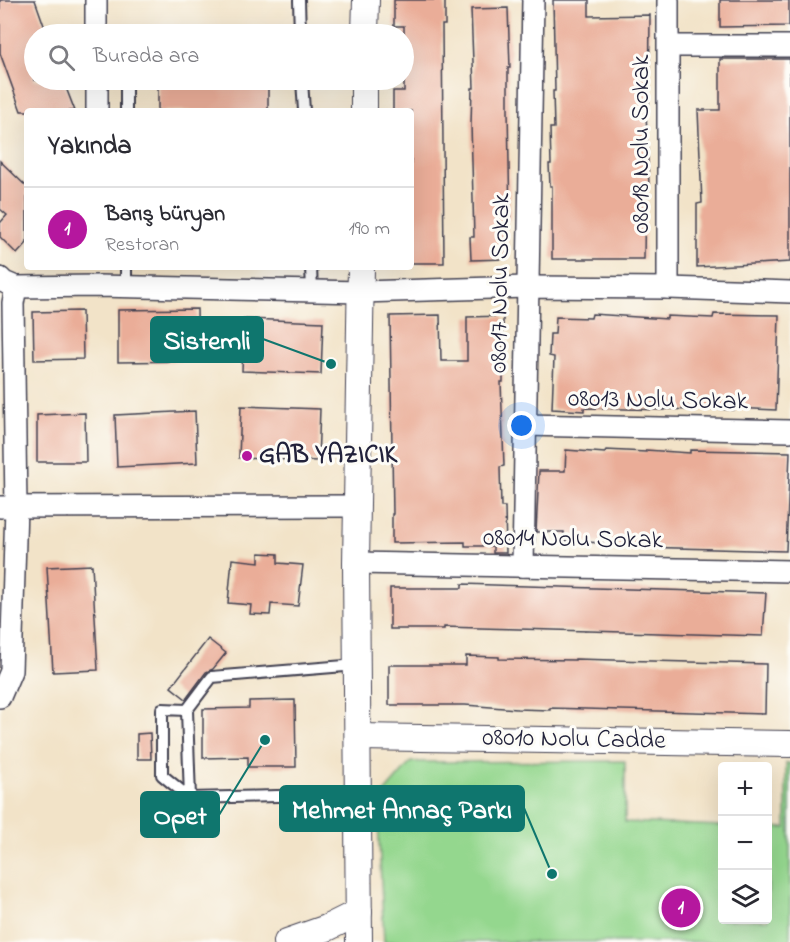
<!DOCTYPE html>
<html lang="tr">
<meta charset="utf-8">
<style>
:root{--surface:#fff;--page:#f7f7f7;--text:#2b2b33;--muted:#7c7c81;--line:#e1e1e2;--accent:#b5179e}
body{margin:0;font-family:"Indie Flower",sans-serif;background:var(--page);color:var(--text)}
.controls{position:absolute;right:18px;bottom:18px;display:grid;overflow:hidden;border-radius:6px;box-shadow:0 6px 24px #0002}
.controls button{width:54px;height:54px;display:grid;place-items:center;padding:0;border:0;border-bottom:2px solid var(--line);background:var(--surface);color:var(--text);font:30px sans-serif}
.you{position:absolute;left:522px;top:426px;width:21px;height:21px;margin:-15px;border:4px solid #fff;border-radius:50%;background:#1a73e8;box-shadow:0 0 0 9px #1a73e833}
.badge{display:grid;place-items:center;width:39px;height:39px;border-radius:50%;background:var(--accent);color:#fff;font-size:20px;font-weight:700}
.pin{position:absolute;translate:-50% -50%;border:3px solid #fff;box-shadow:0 2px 6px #0006}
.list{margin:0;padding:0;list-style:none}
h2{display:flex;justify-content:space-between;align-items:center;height:78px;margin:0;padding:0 24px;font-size:26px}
h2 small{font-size:20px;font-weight:400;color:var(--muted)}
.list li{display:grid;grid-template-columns:39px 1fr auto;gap:18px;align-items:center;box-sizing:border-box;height:84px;padding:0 24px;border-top:2px solid var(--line)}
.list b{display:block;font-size:22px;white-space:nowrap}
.list p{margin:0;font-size:20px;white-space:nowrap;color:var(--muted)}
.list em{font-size:20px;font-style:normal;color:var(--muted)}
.icon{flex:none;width:33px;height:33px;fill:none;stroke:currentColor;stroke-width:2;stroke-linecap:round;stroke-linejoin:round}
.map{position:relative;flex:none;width:790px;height:942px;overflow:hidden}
.search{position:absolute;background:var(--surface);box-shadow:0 6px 24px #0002;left:24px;top:24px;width:390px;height:66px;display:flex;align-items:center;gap:15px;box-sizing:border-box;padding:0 21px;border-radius:33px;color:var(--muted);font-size:22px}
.panel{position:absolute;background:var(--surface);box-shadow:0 6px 24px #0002;left:24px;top:108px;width:390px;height:162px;border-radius:6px}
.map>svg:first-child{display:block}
.green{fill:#94d78e;stroke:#5b7c64;stroke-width:1.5}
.building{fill:#eaad98}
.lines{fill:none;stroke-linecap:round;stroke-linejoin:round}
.service-casing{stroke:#413f50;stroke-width:14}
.minor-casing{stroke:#413f50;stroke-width:24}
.tertiary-casing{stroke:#413f50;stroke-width:28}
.service{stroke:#fff;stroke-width:10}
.minor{stroke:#fff;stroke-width:21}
.tertiary{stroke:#fff;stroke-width:26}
.poi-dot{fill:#b5179e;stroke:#fdfcf7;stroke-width:2}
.labels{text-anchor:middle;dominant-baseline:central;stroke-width:6;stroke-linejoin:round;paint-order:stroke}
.street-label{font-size:26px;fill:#22223b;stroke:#fdfcf7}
.poi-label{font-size:26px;font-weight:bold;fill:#22223b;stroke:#fdfcf7;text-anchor:start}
.leader{fill:none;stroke:#0f766e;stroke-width:2}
.callout-dot{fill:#0f766e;stroke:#fdfcf7;stroke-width:2}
.callout{fill:#0f766e;stroke:#0f766e;stroke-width:2}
.callout-label{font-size:27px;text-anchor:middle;font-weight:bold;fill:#fff}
</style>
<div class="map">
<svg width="790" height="942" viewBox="0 0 790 942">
<rect width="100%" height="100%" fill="#fdfcf7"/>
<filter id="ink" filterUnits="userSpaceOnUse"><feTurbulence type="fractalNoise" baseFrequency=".0167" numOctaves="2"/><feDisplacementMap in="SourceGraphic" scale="12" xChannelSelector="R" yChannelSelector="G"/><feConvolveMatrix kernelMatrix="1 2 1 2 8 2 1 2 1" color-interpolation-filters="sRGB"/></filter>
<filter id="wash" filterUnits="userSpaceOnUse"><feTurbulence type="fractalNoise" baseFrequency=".008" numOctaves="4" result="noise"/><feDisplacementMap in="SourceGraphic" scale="24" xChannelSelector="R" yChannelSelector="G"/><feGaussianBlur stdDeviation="1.35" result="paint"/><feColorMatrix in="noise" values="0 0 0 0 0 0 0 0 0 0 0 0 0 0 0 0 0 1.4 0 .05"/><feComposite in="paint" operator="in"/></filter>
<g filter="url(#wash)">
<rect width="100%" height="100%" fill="#f2e3c8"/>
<polygon class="green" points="625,761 625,822 722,826 722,920 768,920 768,827 786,828 786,763 790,763 790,942 384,942 377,801 411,762"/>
<g id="blocks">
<g class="building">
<polygon points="0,0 35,0 47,34 34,34 34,80 63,80 75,111 21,111 0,53"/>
<polygon points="394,0 445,0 445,25 442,25 444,263 411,263 411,111 393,111 393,91 404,91 404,26 394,26"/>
<polygon points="553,0 589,0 589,16 650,15 649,112 646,112 649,186 645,186 644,259 552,259 552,186 550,186 549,164 551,164 550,128 554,128 553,91 555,91"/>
<polygon points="720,0 789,0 789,26 720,27"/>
<polygon points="508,8 510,68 508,68 508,110 510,220 507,220 507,259 471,260 470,237 474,237 471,124 472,88 474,88 471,9"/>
<polygon points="720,59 790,59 790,262 697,267 697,204 702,203 698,110 720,110"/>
<rect x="158" y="80" width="110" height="31"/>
<polygon points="0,161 27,187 27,243 17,254 0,237 0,223 7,215 0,209"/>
<polygon points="197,309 198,361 118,362 118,310"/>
<polygon points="82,311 83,359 34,360 33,312"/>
<polygon points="592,314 667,319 667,316 713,318 714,314 779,315 776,410 734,408 734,410 692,408 692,410 665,409 665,410 584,408 584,411 552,409 554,357 549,356 550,334 555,334 556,317 591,318"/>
<polygon points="440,315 441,361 467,361 467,317 503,316 503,382 501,382 504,466 500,467 501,507 505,507 506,553 493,553 493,546 465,546 465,542 392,543 392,514 393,514 390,316"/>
<polygon points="244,319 323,322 321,374 242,371"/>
<polygon points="241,406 320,409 318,461 239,458"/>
<polygon points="195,411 197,463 117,467 115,415"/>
<polygon points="85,413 86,462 37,462 37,415"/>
<polygon points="566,450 605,453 606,450 646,452 646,450 690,453 690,450 790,452 786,551 602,546 603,543 564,541 564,532 536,532 539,471 565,471"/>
<polygon points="259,553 278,554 278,563 303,565 298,606 271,604 270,615 250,614 251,605 228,603 232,559 259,562"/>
<polygon points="92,565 98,670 53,672 47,567"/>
<polygon points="462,584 766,593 763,636 444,627 444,629 390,629 390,588 462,588"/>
<polygon points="208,639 226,653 213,669 206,672 186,699 171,687"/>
<polygon points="466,656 499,657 499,659 575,660 575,659 766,664 765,714 550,708 550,710 517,709 465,705 389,705 389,665 466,665"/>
<polygon points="295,700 296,767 248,767 248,757 203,758 203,709 249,708 249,701"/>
<polygon points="150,733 151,759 137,759 137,734"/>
</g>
</g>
</g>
<g filter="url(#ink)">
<use href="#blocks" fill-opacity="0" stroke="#413f50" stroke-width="1.5"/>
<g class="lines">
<g class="service-casing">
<g id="service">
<polyline points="299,0 300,34"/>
<polyline points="126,80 126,111"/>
<polyline points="302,80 304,111"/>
<polyline points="126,267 126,287"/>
<polyline points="311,267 312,291"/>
<polyline points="357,665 212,677 187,710 190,798 358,794"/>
<polyline points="187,710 162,709 162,775 190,798"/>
</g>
</g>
<g class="minor-casing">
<g id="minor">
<polyline points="96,0 96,34"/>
<polyline points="669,46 790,46"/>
<polyline points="97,80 97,111"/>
<polyline points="0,278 4,282 16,287 98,286 361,292 528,287 668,288 790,292"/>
<polyline points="668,288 668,0"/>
<polyline points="525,425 790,431"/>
<polyline points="0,507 358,506"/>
<polyline points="356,563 790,571"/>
<polyline points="523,566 533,0"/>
<polyline points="0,697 11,671 16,507 13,303 16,287"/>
</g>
</g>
<g class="tertiary-casing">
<g id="tertiary">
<polyline points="365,34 366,0"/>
<polyline points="364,111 364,80"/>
<polyline points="358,737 790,744"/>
<polyline points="287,942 327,928 359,912"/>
<polyline points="359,942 356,563 361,267"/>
</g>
</g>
<use href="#service" class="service"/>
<use href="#minor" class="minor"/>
<use href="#tertiary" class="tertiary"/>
</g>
</g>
<circle class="poi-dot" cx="247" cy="456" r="6"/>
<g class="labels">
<g class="street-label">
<text transform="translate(642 144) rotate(-90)">08018 Nolu Sokak</text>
<text transform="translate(501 283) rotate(-89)">08017 Nolu Sokak</text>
<text transform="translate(658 401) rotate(1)">08013 Nolu Sokak</text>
<text transform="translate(573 540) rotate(1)">08014 Nolu Sokak</text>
<text transform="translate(574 740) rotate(1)">08010 Nolu Cadde</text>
</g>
<g class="poi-label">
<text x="259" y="456">GAB YAZICIK</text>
</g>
</g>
<path class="leader" d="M331 364L263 339M552 874L524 808M265 740L219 815"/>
<g class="callout-dot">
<circle cx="331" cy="364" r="6"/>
<circle cx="552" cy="874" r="6"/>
<circle cx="265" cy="740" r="6"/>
</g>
<g class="callout">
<rect x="151" y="317" width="112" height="45" rx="6"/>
<rect x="280" y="786" width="244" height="45" rx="6"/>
<rect x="141" y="792" width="78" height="45" rx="6"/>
</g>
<g class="callout-label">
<text x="207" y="349">Sistemli</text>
<text x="402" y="818">Mehmet Annaç Parkı</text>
<text x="180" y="824">Opet</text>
</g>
</svg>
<div class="controls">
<button>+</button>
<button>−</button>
<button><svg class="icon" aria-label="layers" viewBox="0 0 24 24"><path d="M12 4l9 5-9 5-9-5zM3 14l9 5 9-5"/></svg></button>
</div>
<div class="you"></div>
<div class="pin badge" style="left:681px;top:908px">1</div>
<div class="search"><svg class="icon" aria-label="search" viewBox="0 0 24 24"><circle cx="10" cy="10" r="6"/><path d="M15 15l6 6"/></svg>Burada ara</div>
<section class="panel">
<h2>Yakında<small></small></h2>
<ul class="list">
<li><span class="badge">1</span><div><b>Barış büryan</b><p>Restoran</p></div><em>190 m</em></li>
</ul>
</section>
</div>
